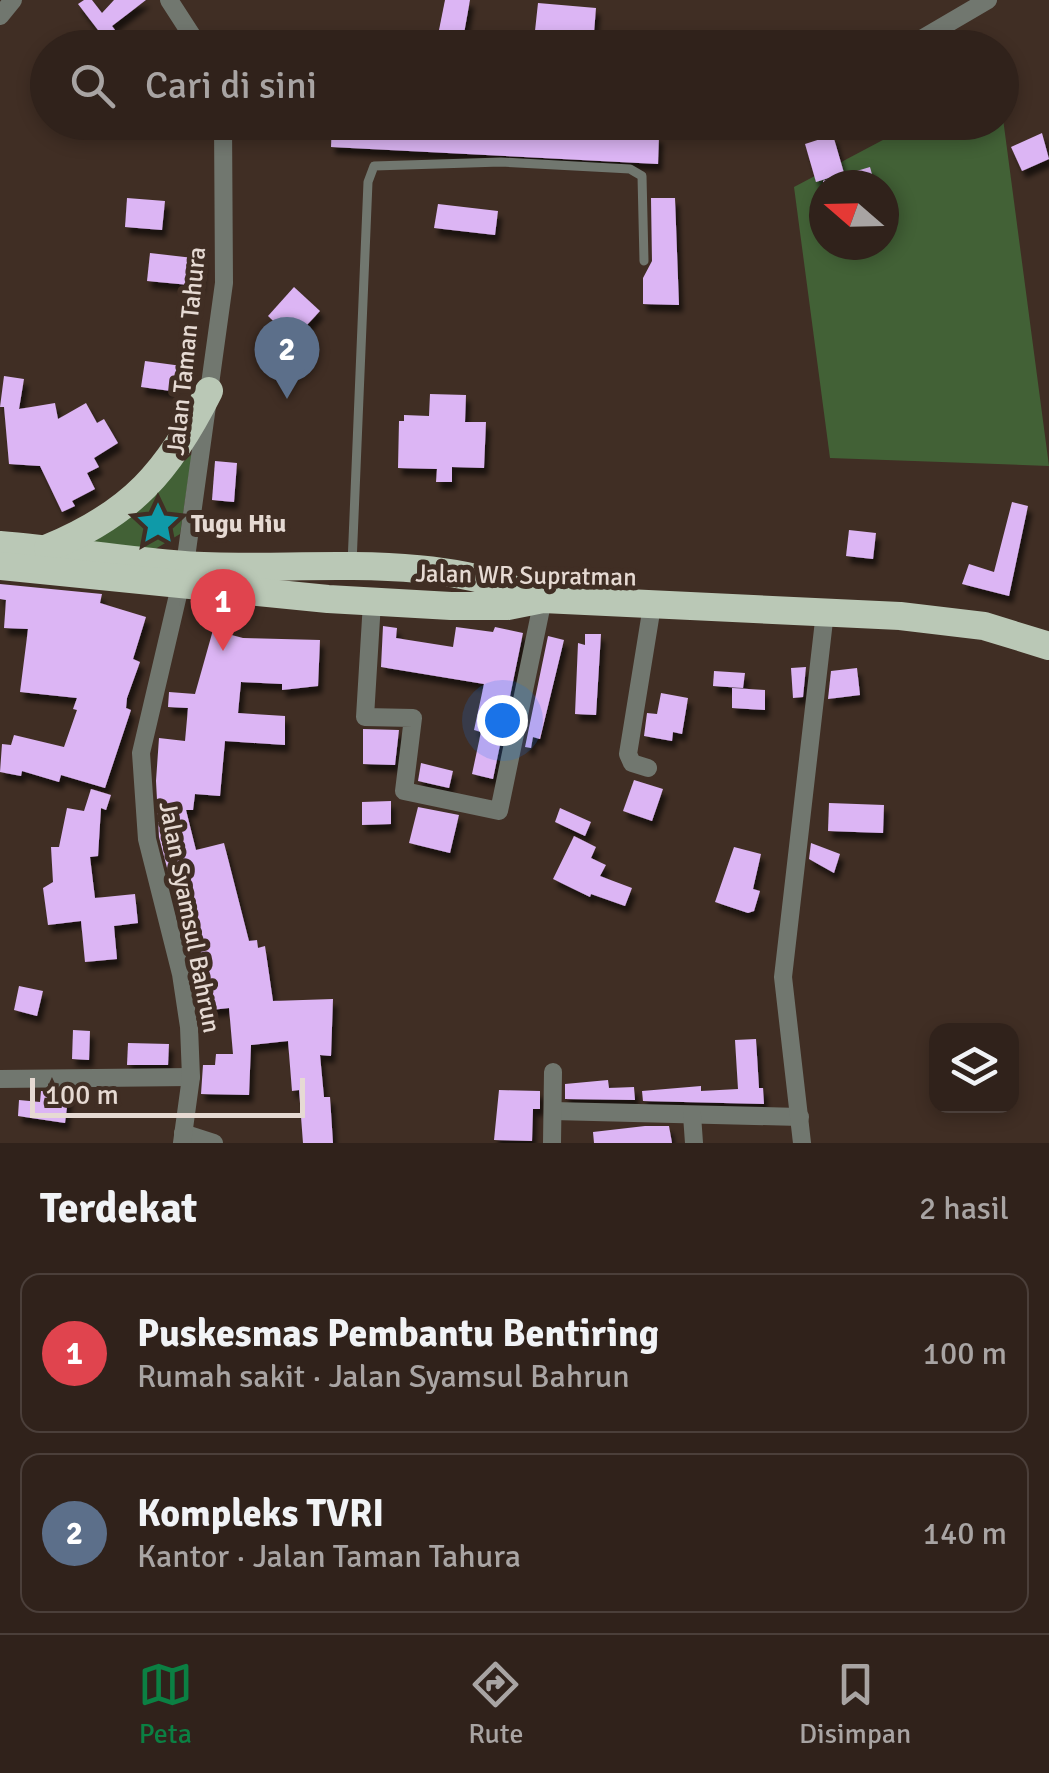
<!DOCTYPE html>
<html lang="id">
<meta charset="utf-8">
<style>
:root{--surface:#30221b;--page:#382a24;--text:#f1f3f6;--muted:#a8a4a3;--line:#4b3f3a;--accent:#0b8043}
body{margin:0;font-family:Signika,sans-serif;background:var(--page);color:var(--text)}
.controls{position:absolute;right:30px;bottom:30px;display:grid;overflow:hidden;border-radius:20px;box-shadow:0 5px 15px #0003}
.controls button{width:90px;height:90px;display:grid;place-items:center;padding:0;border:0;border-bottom:2px solid var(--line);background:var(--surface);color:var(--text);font:50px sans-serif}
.compass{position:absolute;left:809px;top:170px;width:90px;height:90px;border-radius:50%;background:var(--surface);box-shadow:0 5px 15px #0003;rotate:290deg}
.scale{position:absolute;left:30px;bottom:25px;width:275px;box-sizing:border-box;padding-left:10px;border:5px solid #e6dad3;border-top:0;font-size:28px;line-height:35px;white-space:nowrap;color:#e6dad3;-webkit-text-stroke:8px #402e24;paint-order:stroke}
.you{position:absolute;left:502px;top:720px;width:35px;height:35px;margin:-25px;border:8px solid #fff;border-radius:50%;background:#1a73e8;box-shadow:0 0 0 15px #1a73e833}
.badge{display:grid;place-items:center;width:65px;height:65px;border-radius:50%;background:var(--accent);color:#fff;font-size:32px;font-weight:700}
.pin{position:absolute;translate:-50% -82px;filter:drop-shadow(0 2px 5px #0008)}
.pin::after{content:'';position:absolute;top:52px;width:35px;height:30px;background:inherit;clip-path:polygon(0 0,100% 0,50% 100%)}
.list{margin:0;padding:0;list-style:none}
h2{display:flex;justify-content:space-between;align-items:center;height:130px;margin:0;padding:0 40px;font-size:42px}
h2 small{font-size:32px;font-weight:400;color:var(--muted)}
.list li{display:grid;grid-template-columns:65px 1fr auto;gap:30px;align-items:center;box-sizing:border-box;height:160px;margin:0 20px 20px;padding:0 20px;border:2px solid var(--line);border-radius:20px}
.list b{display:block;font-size:38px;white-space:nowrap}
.list p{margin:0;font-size:32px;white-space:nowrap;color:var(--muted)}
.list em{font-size:32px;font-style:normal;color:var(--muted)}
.icon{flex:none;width:55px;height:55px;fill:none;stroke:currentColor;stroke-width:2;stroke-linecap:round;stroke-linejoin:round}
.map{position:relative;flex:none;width:1049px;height:1143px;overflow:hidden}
.search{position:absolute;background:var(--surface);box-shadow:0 5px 15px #0003;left:30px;right:30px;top:30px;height:110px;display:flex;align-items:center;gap:25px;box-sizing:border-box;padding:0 35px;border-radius:55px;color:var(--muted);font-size:38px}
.sheet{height:490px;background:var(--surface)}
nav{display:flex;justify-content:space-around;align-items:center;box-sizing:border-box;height:140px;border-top:2px solid var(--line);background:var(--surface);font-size:28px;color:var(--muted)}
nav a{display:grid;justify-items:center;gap:5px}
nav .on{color:var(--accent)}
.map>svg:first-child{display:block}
.green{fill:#426136;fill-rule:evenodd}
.building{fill:#dcb5f4;filter:url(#shadow)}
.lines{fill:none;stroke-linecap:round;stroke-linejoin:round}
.service{stroke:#71776f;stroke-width:9}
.minor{stroke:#71776f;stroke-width:18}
.trunk{stroke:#bac8b6;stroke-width:28}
.labels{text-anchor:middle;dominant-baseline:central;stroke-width:10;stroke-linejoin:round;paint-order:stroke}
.street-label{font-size:25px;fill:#e6dad3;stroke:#402e24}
.poi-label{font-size:25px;font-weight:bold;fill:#e6dad3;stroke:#402e24;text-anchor:start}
</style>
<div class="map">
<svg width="1049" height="1143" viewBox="0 0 1049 1143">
<defs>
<filter id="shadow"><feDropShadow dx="4" dy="7" stdDeviation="2.5" flood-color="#0009"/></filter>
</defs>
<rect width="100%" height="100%" fill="#402e24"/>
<g class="green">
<path d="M 1002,111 L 1049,466 L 830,458 L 794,187 L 915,123 L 1002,122 ZM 824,185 L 884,185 L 884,245 L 824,245 Z"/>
<polygon points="192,454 180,534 152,551 89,546 86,539 149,494"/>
</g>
<g class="building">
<polygon points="84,0 92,0 102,13 114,0 146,0 112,26 124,42 117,48 84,48 101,34 78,4"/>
<polygon points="445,0 470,0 463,39 438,35"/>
<polygon points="538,3 596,8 593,45 554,48 555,42 534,40"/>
<polygon points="332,122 492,125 659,136 658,164 331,147"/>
<polygon points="1042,133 1049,159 1022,171 1011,147"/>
<polygon points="833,135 844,173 816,182 805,144"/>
<polygon points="870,167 874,182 823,185 823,181"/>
<polygon points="127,198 165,201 162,230 125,227"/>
<polygon points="651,198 675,198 679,305 643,304 643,278 652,261"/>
<polygon points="438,204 498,211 495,235 434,228"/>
<polygon points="150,253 202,259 200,286 147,281"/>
<polygon points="294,287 320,311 293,340 268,316"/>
<polygon points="145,361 182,366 180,383 172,382 171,391 141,387"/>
<polygon points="4,376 24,379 19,409 55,403 58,419 86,403 97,423 104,419 118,443 94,458 99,467 87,473 95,489 72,501 75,506 62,512 40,466 9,464 4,407 0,407"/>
<polygon points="430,394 466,395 465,422 486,422 484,468 452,467 452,482 436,482 437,469 398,468 399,421 404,421 404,415 429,416"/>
<polygon points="215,461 237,463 234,502 212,500"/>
<polygon points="1012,502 1028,506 1009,596 962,584 969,564 994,572"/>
<polygon points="849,530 876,533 873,559 846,556"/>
<polygon points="0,584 102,594 100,603 146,617 133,659 140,662 127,698 126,708 131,710 105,788 61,775 59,782 22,771 21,776 0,772 2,744 11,745 14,735 64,747 77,710 73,709 77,698 20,692 28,629 4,628 6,600 0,599"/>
<polygon points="383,626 397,628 396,638 453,647 456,627 493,632 495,627 523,633 493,779 472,774 481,732 474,730 484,684 381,667"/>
<polygon points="213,630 243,638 320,640 318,686 282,690 282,684 241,682 238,713 285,716 285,745 225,741 220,796 195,794 193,810 186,810 196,850 224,843 249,941 257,940 258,948 265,946 273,1001 333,999 331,1056 320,1055 324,1097 330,1097 333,1143 303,1143 299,1090 292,1091 288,1041 251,1045 249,1095 201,1094 203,1065 215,1065 216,1054 233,1054 229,1008 211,1010 196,925 183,929 159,837 156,781 159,738 185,741 188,708 168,707 169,692 195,694"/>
<polygon points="585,634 601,634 596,715 575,714 578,643 585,645"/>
<polygon points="548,636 564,640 540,739 533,737 531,748 525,747"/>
<polygon points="806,667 803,697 793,698 791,668"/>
<polygon points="857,668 860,695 828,699 831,671"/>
<polygon points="714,671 745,673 743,688 713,686"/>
<polygon points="732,688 765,690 765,710 732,708"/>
<polygon points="661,693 688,698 682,734 673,732 672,741 644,736 647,713 657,714"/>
<polygon points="363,729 399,730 395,765 363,764"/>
<polygon points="421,763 453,771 449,788 418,781"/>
<polygon points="634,780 663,789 652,821 623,811"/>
<polygon points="91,789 111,795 106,810 101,808 98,856 90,857 95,898 135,894 138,923 114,926 117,959 85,962 81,921 48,925 43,888 53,882 51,847 59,847 67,808 84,811"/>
<polygon points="391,801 391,824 362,825 362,802"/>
<polygon points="829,803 884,805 883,833 828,831"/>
<polygon points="418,807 459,815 450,853 409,843"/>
<polygon points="560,808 591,822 585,836 555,822"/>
<polygon points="574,836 596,847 591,858 606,865 600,876 632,888 625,906 591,894 590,897 553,879"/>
<polygon points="811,843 840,854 834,873 809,859"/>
<polygon points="734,847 761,854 753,889 760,891 754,911 748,913 715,902"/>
<polygon points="19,986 43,991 37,1016 14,1010"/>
<polygon points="73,1030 90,1031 89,1060 72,1059"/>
<polygon points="756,1039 759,1088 763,1088 764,1104 643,1101 642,1091 701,1086 701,1091 738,1089 735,1040"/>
<polygon points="128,1043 169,1044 168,1065 127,1065"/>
<polygon points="608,1080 609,1088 634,1087 635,1100 565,1099 565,1084"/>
<polygon points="499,1090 540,1091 540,1109 533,1109 532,1141 494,1140"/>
<polygon points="41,1091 69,1091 65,1123 18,1116 19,1100 40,1102"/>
<polygon points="645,1126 669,1126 672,1143 594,1143 593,1132"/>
</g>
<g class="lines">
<polyline class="service" points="352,564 368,182 374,166 501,162 630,169 642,176 644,261"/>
<g class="minor">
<polyline points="169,0 200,48"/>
<polyline points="0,16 13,0"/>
<polyline points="906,48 988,0"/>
<polyline points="372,602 365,717 413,718 404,791 499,811 543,599"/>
<polyline points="648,768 632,763 628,754 652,606"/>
<polyline points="0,1079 191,1077"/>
<polyline points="553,1111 800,1117"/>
<polyline points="692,1115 694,1143"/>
<polyline points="183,1133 214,1143"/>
<polyline points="182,1143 191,1077 189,1027 181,974 147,839 141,753 185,565 224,283 223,122"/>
<polyline points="552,1143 553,1072"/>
<polyline points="802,1143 783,977 825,612"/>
</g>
<g class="trunk">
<path d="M 0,545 C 61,550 122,560 184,565 C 288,573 441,549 534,599"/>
<path d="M 48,548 C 131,514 169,471 209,391"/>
<polyline points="0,566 328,599 451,606 508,606 543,599 900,616 984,626 1049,646"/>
</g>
</g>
<defs>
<g id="sight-bare" transform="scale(3.45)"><path d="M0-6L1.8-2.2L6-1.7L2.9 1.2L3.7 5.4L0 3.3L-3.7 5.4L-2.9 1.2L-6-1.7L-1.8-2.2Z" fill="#0f9aa8" stroke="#402e24" stroke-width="2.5" paint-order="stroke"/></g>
</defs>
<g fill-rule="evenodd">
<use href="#sight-bare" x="158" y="523"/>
</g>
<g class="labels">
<g class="street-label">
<text transform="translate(186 351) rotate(-84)">Jalan Taman Tahura</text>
<text transform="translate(526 575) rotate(1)">Jalan WR Supratman</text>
<text transform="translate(190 917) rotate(79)">Jalan Syamsul Bahrun</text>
</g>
<g class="poi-label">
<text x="191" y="523">Tugu Hiu</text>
</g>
</g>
</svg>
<div class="controls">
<button><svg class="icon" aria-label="layers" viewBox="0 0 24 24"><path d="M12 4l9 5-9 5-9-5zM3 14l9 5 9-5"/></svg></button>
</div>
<svg class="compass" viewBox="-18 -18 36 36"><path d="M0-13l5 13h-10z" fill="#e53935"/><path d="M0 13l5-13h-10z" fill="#a8a4a3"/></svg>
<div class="scale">100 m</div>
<div class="you"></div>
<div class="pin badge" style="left:223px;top:651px;background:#e0444e">1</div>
<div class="pin badge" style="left:287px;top:399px;background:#5c6f8a">2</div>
<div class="search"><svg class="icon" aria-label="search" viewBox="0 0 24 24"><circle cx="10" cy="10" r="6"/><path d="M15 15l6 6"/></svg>Cari di sini</div>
</div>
<section class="sheet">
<h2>Terdekat<small>2 hasil</small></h2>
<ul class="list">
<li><span class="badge" style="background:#e0444e">1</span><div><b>Puskesmas Pembantu Bentiring</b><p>Rumah sakit · Jalan Syamsul Bahrun</p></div><em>100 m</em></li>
<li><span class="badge" style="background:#5c6f8a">2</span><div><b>Kompleks TVRI</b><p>Kantor · Jalan Taman Tahura</p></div><em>140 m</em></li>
</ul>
</section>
<nav>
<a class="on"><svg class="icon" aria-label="map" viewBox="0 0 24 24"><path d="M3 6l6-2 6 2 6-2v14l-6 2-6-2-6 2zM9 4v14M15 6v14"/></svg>Peta</a>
<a><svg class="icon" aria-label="directions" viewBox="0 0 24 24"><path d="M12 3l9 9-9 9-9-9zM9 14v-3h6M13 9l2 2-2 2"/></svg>Rute</a>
<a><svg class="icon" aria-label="saved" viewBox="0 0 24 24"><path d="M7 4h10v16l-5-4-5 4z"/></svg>Disimpan</a>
</nav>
